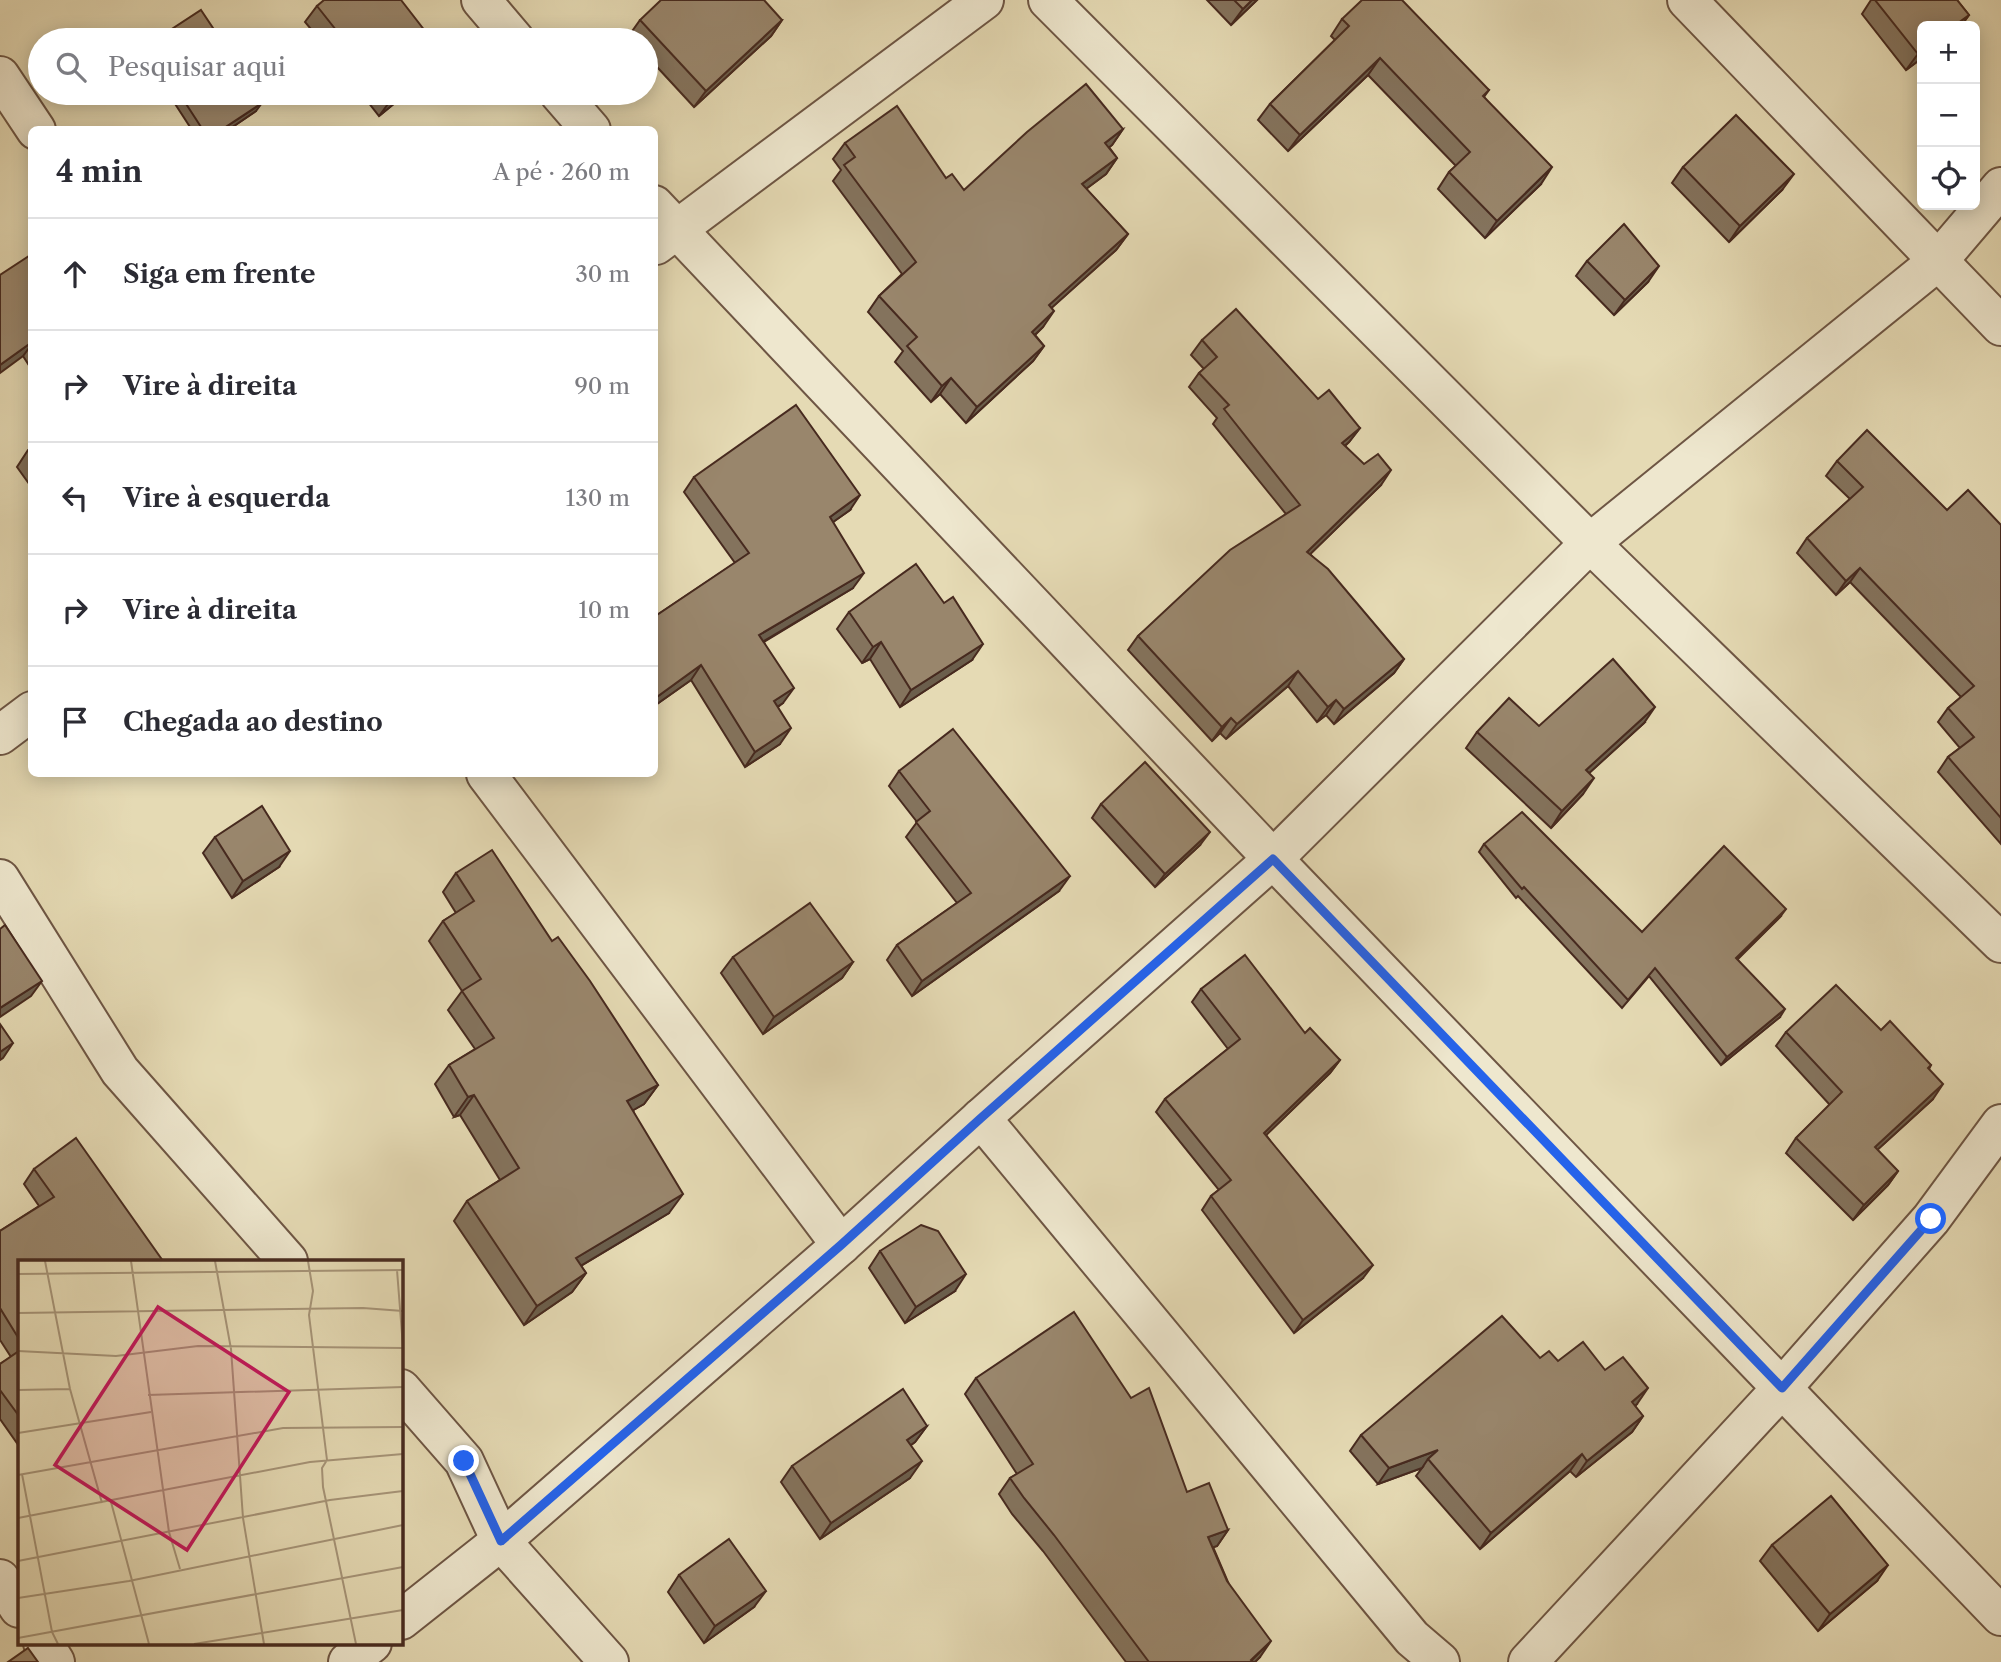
<!DOCTYPE html>
<html lang="pt">
<meta charset="utf-8">
<style>
:root{--surface:#fff;--page:#f2f2f3;--text:#2b2b33;--muted:#7c7c81;--line:#e1e1e2}
body{margin:0;font-family:"Libre Caslon Text",serif;background:var(--page);color:var(--text)}
.controls{position:absolute;right:21px;top:21px;display:grid;overflow:hidden;border-radius:10px;box-shadow:0 4px 18px #0003}
.controls button{width:63px;height:63px;display:grid;place-items:center;padding:0;border:0;border-bottom:2px solid var(--line);background:var(--surface);color:var(--text);font:35px sans-serif}
.stop{position:absolute;width:21px;height:21px;margin:-16px;border:5px solid #2563eb;border-radius:50%;background:#fff}
.stop.end{background:#2563eb;border-color:#fff;box-shadow:0 2px 7px #0008}
.list{margin:0;padding:0;list-style:none}
h2{display:flex;justify-content:space-between;align-items:center;height:91px;margin:0;padding:0 28px;font-size:30px}
h2 small{font-size:23px;font-weight:400;color:var(--muted)}
.list li{display:grid;grid-template-columns:46px 1fr auto;gap:21px;align-items:center;box-sizing:border-box;height:112px;padding:0 28px;border-top:2px solid var(--line)}
.list b{display:block;font-size:26px;white-space:nowrap}
.list em{font-size:23px;font-style:normal;color:var(--muted)}
.icon{flex:none;width:38px;height:38px;fill:none;stroke:currentColor;stroke-width:2;stroke-linecap:round;stroke-linejoin:round}
.map{position:relative;flex:none;width:2001px;height:1662px;overflow:hidden}
.search{position:absolute;background:var(--surface);box-shadow:0 4px 18px #0003;left:28px;top:28px;width:630px;height:77px;display:flex;align-items:center;gap:18px;box-sizing:border-box;padding:0 24px;border-radius:38px;color:var(--muted);font-size:26px}
.panel{position:absolute;background:var(--surface);box-shadow:0 4px 18px #0003;left:28px;top:126px;width:630px;height:651px;border-radius:10px}
.map>svg:first-child{display:block}
.lines{fill:none;stroke-linecap:round;stroke-linejoin:round}
.minor-casing{stroke:#6e5644;stroke-width:42}
.minor{stroke:#eee7ce;stroke-width:38}
.wall{fill:#84735d;stroke:#472a1f;stroke-width:2}
.shaded-wall{fill:#6b5e4c;stroke:#472a1f;stroke-width:2}
.building{fill:#99866c;stroke:#472a1f;stroke-width:2}
.route{stroke:#2563eb;stroke-width:9}
.inset-road{fill:none;stroke:#a69478;stroke-width:2}
.view{fill:#c2185b;fill-opacity:0.15;stroke:#c2185b;stroke-width:3.5}
.inset-edge{fill:none;stroke:#472a1f;stroke-width:3.5}
</style>
<div class="map">
<svg width="2001" height="1662" viewBox="0 0 2001 1662">
<rect width="100%" height="100%" fill="#e5dab4"/>
<filter id="stains"><feTurbulence type="fractalNoise" baseFrequency=".00286" numOctaves="4"/><feColorMatrix values="0 0 0 0 .2 0 0 0 0 .09 0 0 0 0 .02 0 0 0 .5 -.17"/></filter>
<radialGradient id="worn" r=".72"><stop offset=".6" stop-color="#630" stop-opacity="0"/><stop offset="1" stop-color="#630" stop-opacity=".3"/></radialGradient>
<g class="lines">
<g class="minor-casing">
<g id="minor">
<polyline points="481,0 515,40"/>
<polyline points="1048,0 1590,543 2001,943"/>
<polyline points="1687,0 2001,326"/>
<polyline points="0,76 36,130"/>
<polyline points="559,93 591,130"/>
<polyline points="654,205 1273,859 2001,1616"/>
<polyline points="656,245 984,0"/>
<polyline points="0,735 32,711"/>
<polyline points="486,774 841,1245"/>
<polyline points="0,879 120,1071 288,1261"/>
<polyline points="981,1118 1412,1638 1440,1662"/>
<polyline points="401,1389 464,1461 501,1541 609,1662"/>
<polyline points="0,1579 19,1608"/>
<polyline points="401,1620 501,1541 841,1245 981,1118 1273,859 1590,543 1938,261 2001,187"/>
<polyline points="43,1643 55,1662"/>
<polyline points="348,1662 372,1643"/>
<polyline points="1528,1662 1782,1388 1931,1219 2001,1124"/>
</g>
</g>
<use href="#minor" class="minor"/>
</g>
<g class="wall">
<polygon points="1207,0 1257,0 1231,25"/>
<polygon points="1871,0 1957,0 1969,15 1961,26 1922,26 1922,58 1906,70 1862,14"/>
<polygon points="317,6 432,40 320,40 305,22"/>
<polygon points="1342,19 1489,90 1484,97 1541,184 1485,238 1438,189 1449,172 1456,166 1368,75 1288,151 1258,120 1270,104 1335,40 1331,36"/>
<polygon points="640,20 782,20 771,36 694,107 646,55 646,40 632,40 628,37"/>
<polygon points="168,93 255,93 256,111 228,130 192,130"/>
<polygon points="361,93 407,93 379,116"/>
<polygon points="1123,129 1112,145 1109,147 1117,158 1106,174 1086,189 1128,234 1116,250 1051,308 1043,327 1035,335 1044,346 1033,361 966,423 940,394 931,402 895,362 903,351 868,312 879,296 902,274 833,181 841,170 833,159 845,143 946,178 964,190"/>
<polygon points="1683,167 1782,190 1729,242 1672,183"/>
<polygon points="32,254 32,370 23,356"/>
<polygon points="1587,261 1648,282 1614,315 1576,276"/>
<polygon points="1202,340 1318,399 1360,428 1349,442 1345,446 1381,485 1310,554 1404,659 1394,673 1334,724 1326,715 1317,722 1288,686 1226,739 1220,733 1212,741 1128,650 1138,636 1286,514 1213,424 1217,418 1189,387 1199,373 1204,369 1191,355"/>
<polygon points="32,448 32,488 17,467 28,450"/>
<polygon points="1837,461 1947,510 2001,525 2001,844 1938,772 1948,757 1960,748 1938,722 1948,708 1961,697 1850,582 1836,595 1797,553 1807,538 1850,499 1826,476"/>
<polygon points="694,477 850,510 833,522 853,588 764,642 783,703 778,707 780,744 745,767 691,680 654,706 654,617 735,563 684,492"/>
<polygon points="849,612 972,660 900,707 870,659 862,663 837,629"/>
<polygon points="1644,723 1589,773 1583,794 1551,828 1466,748 1477,732 1539,726"/>
<polygon points="899,771 1059,891 912,996 887,960 897,945 957,903 906,837 917,822 889,786"/>
<polygon points="1101,804 1200,845 1155,887 1092,818"/>
<polygon points="215,837 279,867 232,898 203,853"/>
<polygon points="1484,844 1642,932 1780,917 1737,959 1780,1017 1721,1065 1649,976 1622,1008 1518,896 1516,898 1479,852"/>
<polygon points="456,873 552,941 658,1085 644,1104 633,1110 669,1213 581,1266 586,1273 572,1292 524,1325 454,1221 467,1201 500,1180 460,1115 454,1117 435,1084 449,1065 475,1049 448,1010 462,991 429,941 443,921 456,913 443,892"/>
<polygon points="733,957 853,962 842,978 763,1034 721,973"/>
<polygon points="1201,989 1305,1033 1340,1060 1330,1073 1266,1135 1363,1278 1294,1333 1202,1210 1211,1196 1219,1190 1156,1112 1165,1099 1228,1049 1192,1002"/>
<polygon points="1881,1030 1931,1065 1929,1069 1933,1099 1877,1150 1898,1171 1888,1185 1853,1220 1786,1153 1796,1138 1830,1105 1776,1046 1786,1032"/>
<polygon points="34,1169 163,1261 19,1261 19,1446 0,1419 0,1364 11,1357 0,1340 0,1231 39,1206 24,1184"/>
<polygon points="880,1251 955,1291 905,1323 869,1268"/>
<polygon points="1540,1358 1605,1370 1637,1404 1635,1406 1643,1416 1632,1432 1576,1477 1570,1471 1480,1549 1416,1476 1422,1468 1378,1484 1350,1451 1361,1435"/>
<polygon points="976,1378 1187,1492 1228,1530 1217,1546 1213,1547 1260,1657 1255,1662 1126,1662 1043,1551 1012,1514 999,1494 1010,1478 1017,1474 965,1394"/>
<polygon points="927,1426 915,1442 911,1445 910,1478 820,1539 781,1482 792,1466"/>
<polygon points="1772,1545 1877,1581 1818,1631 1760,1561"/>
<polygon points="679,1575 754,1607 704,1643 668,1592"/>
</g>
<g class="shaded-wall">
<polygon points="1252,0 1257,0 1231,25 1243,9"/>
<polygon points="1969,15 1961,26 1954,26"/>
<polygon points="782,20 771,36 694,107 706,91"/>
<polygon points="1922,50 1922,58 1906,70 1918,54"/>
<polygon points="1380,58 1368,75 1288,151 1300,135"/>
<polygon points="399,93 407,93 379,116 391,100"/>
<polygon points="262,103 256,111 228,130 221,130"/>
<polygon points="1123,129 1112,145 1094,159 1105,143"/>
<polygon points="1117,158 1106,174 1071,200 1082,184"/>
<polygon points="1552,167 1541,184 1485,238 1497,221"/>
<polygon points="1794,174 1782,190 1729,242 1740,226"/>
<polygon points="1128,234 1116,250 1037,321 1049,305"/>
<polygon points="1659,266 1648,282 1614,315 1625,300"/>
<polygon points="1054,311 1043,327 1021,348 1032,332"/>
<polygon points="32,342 32,344 23,356 0,373 0,365"/>
<polygon points="1044,346 1033,361 966,423 977,407"/>
<polygon points="951,378 940,394 931,402 942,386"/>
<polygon points="1360,428 1349,442 1331,457 1342,443"/>
<polygon points="1391,470 1381,485 1297,567 1307,552"/>
<polygon points="860,495 850,510 819,532 830,517"/>
<polygon points="1860,568 1850,582 1836,595 1846,581"/>
<polygon points="864,573 853,588 749,650 759,635"/>
<polygon points="881,642 870,659 862,663 873,647"/>
<polygon points="983,644 972,660 900,707 911,690"/>
<polygon points="1404,659 1394,673 1334,724 1344,709"/>
<polygon points="701,665 691,680 654,706 654,699"/>
<polygon points="1298,671 1288,686 1226,739 1237,724"/>
<polygon points="794,688 783,703 763,716 774,701"/>
<polygon points="1336,700 1326,715 1317,722 1328,707"/>
<polygon points="1655,707 1644,723 1575,786 1586,770"/>
<polygon points="1231,718 1220,733 1212,741 1222,727"/>
<polygon points="791,728 780,744 745,767 755,752"/>
<polygon points="1594,778 1583,794 1551,828 1562,811"/>
<polygon points="1210,832 1200,845 1155,887 1165,874"/>
<polygon points="290,851 279,867 232,898 243,881"/>
<polygon points="1070,876 1059,891 912,996 922,981"/>
<polygon points="1786,909 1780,917 1730,967 1736,958"/>
<polygon points="853,962 842,978 763,1034 774,1017"/>
<polygon points="42,981 31,996 0,1017 0,1008"/>
<polygon points="1785,1009 1780,1017 1721,1065 1727,1057"/>
<polygon points="13,1043 3,1058 0,1060 0,1052"/>
<polygon points="1340,1060 1330,1073 1255,1146 1264,1133"/>
<polygon points="1943,1084 1933,1099 1864,1162 1875,1147"/>
<polygon points="658,1085 644,1104 614,1121 627,1101"/>
<polygon points="474,1095 460,1115 454,1117 468,1097"/>
<polygon points="1898,1171 1888,1185 1853,1220 1864,1205"/>
<polygon points="683,1194 669,1213 562,1277 576,1258"/>
<polygon points="1373,1265 1363,1278 1294,1333 1303,1320"/>
<polygon points="586,1273 572,1292 524,1325 537,1306"/>
<polygon points="966,1274 955,1291 905,1323 916,1307"/>
<polygon points="1648,1388 1637,1404 1620,1418 1632,1402"/>
<polygon points="1643,1416 1632,1432 1576,1477 1587,1461"/>
<polygon points="927,1426 915,1442 896,1456 907,1440"/>
<polygon points="1438,1450 1428,1459 1422,1468 1378,1484 1389,1468"/>
<polygon points="1582,1454 1570,1471 1480,1549 1491,1533"/>
<polygon points="922,1461 910,1478 820,1539 831,1523"/>
<polygon points="1228,1530 1217,1546 1197,1553 1208,1537"/>
<polygon points="1888,1565 1877,1581 1818,1631 1830,1614"/>
<polygon points="766,1591 754,1607 704,1643 715,1626"/>
<polygon points="1271,1641 1260,1657 1255,1662 1250,1662"/>
</g>
<g class="building">
<polygon points="324,0 401,0 432,40 344,40 317,6"/>
<polygon points="661,0 764,0 782,20 706,91 640,20"/>
<polygon points="1234,0 1252,0 1243,9"/>
<polygon points="1362,0 1402,0 1489,90 1483,96 1552,167 1497,221 1449,172 1470,152 1380,58 1300,135 1270,104 1349,26 1342,19"/>
<polygon points="1875,0 1957,0 1969,15 1954,26 1922,26 1922,50 1918,54"/>
<polygon points="201,10 221,40 155,40"/>
<polygon points="1086,84 1123,129 1105,143 1117,158 1082,184 1128,234 1049,305 1054,311 1032,332 1044,346 977,407 951,378 942,386 907,346 917,337 879,296 916,262 844,165 855,157 845,143 897,106 946,178 952,174 964,190 1027,132"/>
<polygon points="179,93 255,93 262,103 221,130 203,130"/>
<polygon points="385,93 399,93 391,100"/>
<polygon points="1736,115 1794,174 1740,226 1683,167"/>
<polygon points="1624,224 1659,266 1625,300 1587,261"/>
<polygon points="32,254 32,342 0,365 0,275"/>
<polygon points="1236,309 1318,399 1329,390 1360,428 1342,443 1364,464 1378,454 1391,470 1307,552 1328,569 1404,659 1344,709 1336,700 1328,707 1298,671 1237,724 1231,718 1222,727 1138,636 1230,550 1300,505 1224,409 1229,405 1199,373 1217,357 1202,340"/>
<polygon points="796,405 860,495 830,517 864,573 759,635 794,688 774,701 791,728 755,752 701,665 654,699 654,617 749,553 694,477"/>
<polygon points="1867,430 1947,510 1968,490 2001,525 2001,818 1948,757 1974,737 1948,708 1974,686 1860,568 1846,581 1807,538 1863,487 1837,461"/>
<polygon points="916,564 944,603 953,597 983,644 911,690 881,642 873,647 849,612"/>
<polygon points="1613,659 1655,707 1586,770 1594,778 1562,811 1477,732 1509,698 1539,726"/>
<polygon points="953,729 1070,876 922,981 897,945 971,893 916,822 930,811 899,771"/>
<polygon points="1145,762 1210,832 1165,874 1101,804"/>
<polygon points="262,806 290,851 243,881 215,837"/>
<polygon points="1522,812 1642,932 1724,846 1786,909 1736,958 1785,1009 1727,1057 1655,968 1628,1000 1524,887 1522,889 1484,844"/>
<polygon points="492,850 552,941 558,937 590,981 658,1085 627,1101 683,1194 576,1258 586,1273 537,1306 467,1201 519,1168 474,1095 468,1097 449,1065 494,1038 462,991 481,979 443,921 474,901 456,873"/>
<polygon points="810,903 853,962 774,1017 733,957"/>
<polygon points="5,925 42,981 0,1008 0,929"/>
<polygon points="1245,955 1305,1033 1310,1028 1340,1060 1264,1133 1373,1265 1303,1320 1211,1196 1231,1180 1165,1099 1240,1039 1201,989"/>
<polygon points="1836,985 1881,1030 1890,1021 1931,1065 1928,1068 1943,1084 1875,1147 1898,1171 1864,1205 1796,1138 1842,1092 1786,1032"/>
<polygon points="0,1024 13,1043 0,1052"/>
<polygon points="76,1138 163,1261 19,1261 19,1339 0,1308 0,1231 54,1197 34,1169"/>
<polygon points="921,1225 938,1231 966,1274 916,1307 880,1251"/>
<polygon points="1074,1312 1131,1398 1149,1388 1187,1492 1209,1483 1228,1530 1208,1537 1227,1581 1271,1641 1251,1660 1253,1662 1149,1662 1054,1535 1024,1498 1010,1478 1033,1464 976,1378"/>
<polygon points="1502,1316 1540,1358 1549,1351 1558,1361 1583,1342 1605,1370 1623,1357 1648,1388 1632,1402 1643,1416 1587,1461 1582,1454 1491,1533 1428,1459 1438,1450 1389,1468 1361,1435"/>
<polygon points="19,1351 19,1416 0,1390 0,1364"/>
<polygon points="903,1389 927,1426 907,1440 922,1461 831,1523 792,1466"/>
<polygon points="1831,1496 1888,1565 1830,1614 1772,1545"/>
<polygon points="729,1539 766,1591 715,1626 679,1575"/>
<polygon points="28,1648 38,1662 8,1662"/>
</g>
<g class="lines">
<polyline class="route" points="464,1461 501,1541 841,1245 981,1118 1273,859 1782,1388 1931,1219"/>
</g>
<g transform="translate(18 1260)">
<rect width="385" height="385" fill="#e5dab4"/>
<path class="inset-road" d="M 27,1 L 52,129 L 84,243M 113,1 L 151,272 L 162,309M 197,1 L 213,89 L 225,258 L 246,384M 290,1 L 295,31 L 291,55 L 309,200 L 304,208 L 305,227 L 338,384M 379,10 L 385,87M 0,14 L 385,10M 0,53 L 345,48 L 385,51M 0,91 L 98,96 L 180,86 L 385,88M 0,130 L 52,129M 130,135 L 385,127M 0,173 L 133,152M 4,214 L 34,372 L 40,384M 0,215 L 265,168 L 385,167M 93,242 L 131,384M 0,258 L 292,202 L 385,194M 0,301 L 312,240 L 385,231M 0,338 L 111,321 L 385,265M 0,378 L 385,307M 176,384 L 385,350"/>
<path class="view" d="M 140,47 L 271,132 L 169,290 L 37,205 Z"/>
<rect width="385" height="385" class="inset-edge"/>
</g>
<rect width="100%" height="100%" filter="url(#stains)"/>
<rect width="100%" height="100%" fill="url(#worn)"/>
</svg>
<div class="controls">
<button>+</button>
<button>−</button>
<button><svg class="icon" aria-label="locate" viewBox="0 0 24 24"><circle cx="12" cy="12" r="6"/><path d="M12 2v4M12 18v4M2 12h4M18 12h4"/></svg></button>
</div>
<div class="stop" style="left:1931px;top:1219px"></div>
<div class="stop end" style="left:464px;top:1461px"></div>
<div class="search"><svg class="icon" aria-label="search" viewBox="0 0 24 24"><circle cx="10" cy="10" r="6"/><path d="M15 15l6 6"/></svg>Pesquisar aqui</div>
<section class="panel">
<h2>4 min<small>A pé · 260 m</small></h2>
<ul class="list">
<li><svg class="icon" aria-label="ahead" viewBox="0 0 24 24"><path d="M12 20V5M6 11l6-6 6 6"/></svg><div><b>Siga em frente</b></div><em>30 m</em></li>
<li><svg class="icon" aria-label="right" viewBox="0 0 24 24"><path d="M7 20v-9h11M14 6l5 5-5 5"/></svg><div><b>Vire à direita</b></div><em>90 m</em></li>
<li><svg class="icon" aria-label="left" viewBox="0 0 24 24"><path d="M17 20v-9H6M10 6l-5 5 5 5"/></svg><div><b>Vire à esquerda</b></div><em>130 m</em></li>
<li><svg class="icon" aria-label="right" viewBox="0 0 24 24"><path d="M7 20v-9h11M14 6l5 5-5 5"/></svg><div><b>Vire à direita</b></div><em>10 m</em></li>
<li><svg class="icon" aria-label="arrive" viewBox="0 0 24 24"><path d="M6 21V4h12l-3 4 3 4H6"/></svg><div><b>Chegada ao destino</b></div></li>
</ul>
</section>
</div>
